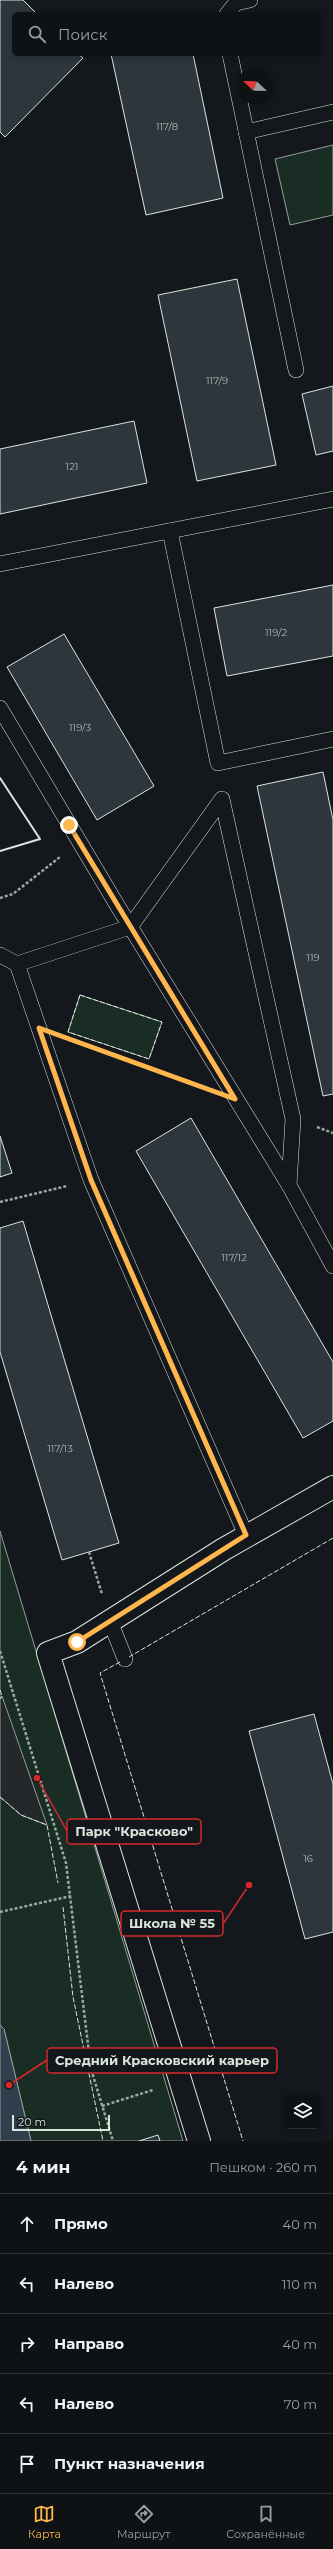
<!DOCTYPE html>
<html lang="ru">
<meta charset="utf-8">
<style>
:root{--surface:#0f1215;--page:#1d2022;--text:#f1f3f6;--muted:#9b9ea0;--line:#2f3234;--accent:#ffb74d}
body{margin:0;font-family:Montserrat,sans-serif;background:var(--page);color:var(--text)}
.controls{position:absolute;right:12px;bottom:12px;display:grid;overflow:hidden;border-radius:6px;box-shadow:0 2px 6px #0003}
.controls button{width:36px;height:36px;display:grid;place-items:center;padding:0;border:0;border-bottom:1px solid var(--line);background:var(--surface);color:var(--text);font:20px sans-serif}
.compass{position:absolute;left:237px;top:68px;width:36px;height:36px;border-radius:50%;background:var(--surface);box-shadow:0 2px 6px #0003;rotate:293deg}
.scale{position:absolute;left:12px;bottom:10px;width:98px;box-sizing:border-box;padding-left:4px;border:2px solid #d8e6dc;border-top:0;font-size:11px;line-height:14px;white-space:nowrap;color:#d8e6dc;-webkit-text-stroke:3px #14181c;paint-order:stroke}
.stop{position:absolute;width:12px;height:12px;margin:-9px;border:3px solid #ffb74d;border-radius:50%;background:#fff}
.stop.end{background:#ffb74d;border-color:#fff;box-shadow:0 1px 4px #0008}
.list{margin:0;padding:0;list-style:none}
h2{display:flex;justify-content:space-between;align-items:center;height:52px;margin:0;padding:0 16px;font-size:17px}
h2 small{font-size:13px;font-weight:400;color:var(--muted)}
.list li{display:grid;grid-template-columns:26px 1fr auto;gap:12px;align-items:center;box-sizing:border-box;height:60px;padding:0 16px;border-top:1px solid var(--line)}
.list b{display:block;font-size:15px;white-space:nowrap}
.list em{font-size:13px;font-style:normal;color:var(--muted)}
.icon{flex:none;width:22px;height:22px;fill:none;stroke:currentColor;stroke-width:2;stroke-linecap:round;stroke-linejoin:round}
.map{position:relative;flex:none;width:333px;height:2141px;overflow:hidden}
.search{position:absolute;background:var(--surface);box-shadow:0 2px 6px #0003;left:12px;right:12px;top:12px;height:44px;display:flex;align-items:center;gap:10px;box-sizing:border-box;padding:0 14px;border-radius:6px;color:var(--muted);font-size:15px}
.sheet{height:352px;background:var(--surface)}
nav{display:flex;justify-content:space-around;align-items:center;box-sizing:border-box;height:56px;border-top:1px solid var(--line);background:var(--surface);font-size:11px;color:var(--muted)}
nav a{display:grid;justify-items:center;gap:2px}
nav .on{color:var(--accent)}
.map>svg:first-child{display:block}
.green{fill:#1a2d24;stroke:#939e99}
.parking{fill:#24282b;stroke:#939e99}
.water{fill:#2f3f4d;stroke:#939e99}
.building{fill:#2c363c;stroke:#d8e6dc}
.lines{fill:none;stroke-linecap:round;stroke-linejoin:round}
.lane-casing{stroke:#d8e6dc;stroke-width:16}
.street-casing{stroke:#d8e6dc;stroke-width:24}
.path{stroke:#9da8a2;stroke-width:2.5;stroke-dasharray:3 2;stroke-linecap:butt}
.lane{stroke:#14181c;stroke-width:15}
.street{stroke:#14181c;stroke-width:22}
.fence{stroke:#d8e6dc;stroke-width:1;stroke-dasharray:5 2;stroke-linecap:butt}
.wall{stroke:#d8e6dc;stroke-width:2}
.route{stroke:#ffb74d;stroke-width:5}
.labels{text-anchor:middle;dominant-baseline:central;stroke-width:3;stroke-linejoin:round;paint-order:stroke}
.number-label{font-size:10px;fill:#adbab4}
.leader{fill:none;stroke:#d62828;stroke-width:1.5}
.callout-dot{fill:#d62828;stroke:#14181c;stroke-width:1.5}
.callout{fill:#14181c;stroke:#d62828;stroke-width:1.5}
.callout-label{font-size:13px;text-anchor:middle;font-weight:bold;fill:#d8e6dc}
</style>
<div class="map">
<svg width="333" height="2141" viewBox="0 0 333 2141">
<rect width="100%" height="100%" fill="#14181c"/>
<g class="green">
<polygon points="333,145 333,215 290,225 275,159"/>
<polygon points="80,995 162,1022 149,1059 68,1032"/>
<polygon points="0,1531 183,2141 31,2141 4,2029 0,2025"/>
</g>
<polygon class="parking" points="2,1696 47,1825 21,1815 0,1797 0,1699"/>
<polygon class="water" points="0,2025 4,2029 31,2141 0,2141"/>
<g class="building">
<polygon points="0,0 23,0 37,14 14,14 14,54 78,54 83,58 5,137 0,132"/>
<polygon points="111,54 193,54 223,198 146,215"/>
<polygon points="237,279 276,465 197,481 158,295"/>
<polygon points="333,386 333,451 316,455 302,394"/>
<polygon points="134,421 147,483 0,514 0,449"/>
<polygon points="333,585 333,656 227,676 214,608"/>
<polygon points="64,634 154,786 97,820 7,667"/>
<polygon points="323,772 333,820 333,1094 323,1096 257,786"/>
<polygon points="191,1118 333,1362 333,1421 303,1438 136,1151"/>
<polygon points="0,1136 12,1173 0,1177"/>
<polygon points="23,1221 119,1543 62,1560 0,1352 0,1228"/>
<polygon points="314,1714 333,1784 333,1932 305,1939 249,1731"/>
<polygon points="158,2135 160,2141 139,2141"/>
</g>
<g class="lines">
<g class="lane-casing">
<g id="lane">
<polyline points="227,14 236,3 250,0"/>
<polyline points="230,54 296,370"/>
<polyline points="246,132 333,112"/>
<polyline points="170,531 218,763 333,739"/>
<polyline points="0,564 333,499"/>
<polyline points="0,708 117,905 289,1185 333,1266"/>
<polyline points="0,955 17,964"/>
<polyline points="246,1535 91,1180 17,964 130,927 222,799 293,1119 289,1185"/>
<polyline points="110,1621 125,1659"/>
</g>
</g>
<g class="street-casing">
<polyline id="street" points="199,2141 48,1653 77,1642 224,1549 333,1487"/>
</g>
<g class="path">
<polyline points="0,898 13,894 60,857"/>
<polyline points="70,1040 197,1085"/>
<polyline points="317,1127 333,1133"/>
<polyline points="0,1202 67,1186"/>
<polyline points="89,1552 102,1594"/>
<polyline points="0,1651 66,1863 91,2069 113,2141"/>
<polyline points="0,1912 71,1896"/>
<polyline points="102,2106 153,2090"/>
</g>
<use href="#lane" class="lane"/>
<use href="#street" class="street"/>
<g class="fence">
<polygon points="80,995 162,1022 149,1059 68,1032"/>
<polyline points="129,1657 333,1538"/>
<polyline points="120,1662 100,1673 243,2141"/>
<polyline points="0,1690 2,1696 0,1699"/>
<polyline points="0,1797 21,1815 47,1825 58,1883"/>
<polyline points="63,1907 73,1997 103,2141"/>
</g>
<polyline class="wall" points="0,778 40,839 0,851"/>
</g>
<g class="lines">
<polyline class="route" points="69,825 235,1099 39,1028 91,1180 246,1535 77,1642"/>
</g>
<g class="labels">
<g class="number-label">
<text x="167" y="126">117/8</text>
<text x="217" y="380">117/9</text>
<text x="72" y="466">121</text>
<text x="276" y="632">119/2</text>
<text x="80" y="727">119/3</text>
<text x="313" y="957">119</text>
<text x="234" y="1257">117/12</text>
<text x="60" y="1448">117/13</text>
<text x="308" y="1858">16</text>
</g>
</g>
<path class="leader" d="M37 1778L67 1831M249 1885L223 1924M9 2085L47 2060"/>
<g class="callout-dot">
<circle cx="37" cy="1778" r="4"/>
<circle cx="249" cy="1885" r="4"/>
<circle cx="9" cy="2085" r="4"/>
</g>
<g class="callout">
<rect x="67" y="1819" width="134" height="25" rx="4"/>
<rect x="121" y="1911" width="102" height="25" rx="4"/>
<rect x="47" y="2048" width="230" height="25" rx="4"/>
</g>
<g class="callout-label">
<text x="134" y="1836">Парк "Красково"</text>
<text x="172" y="1928">Школа № 55</text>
<text x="162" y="2065">Средний Красковский карьер</text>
</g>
</svg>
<div class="controls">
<button><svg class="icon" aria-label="layers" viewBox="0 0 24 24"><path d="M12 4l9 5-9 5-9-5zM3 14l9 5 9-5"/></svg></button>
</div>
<svg class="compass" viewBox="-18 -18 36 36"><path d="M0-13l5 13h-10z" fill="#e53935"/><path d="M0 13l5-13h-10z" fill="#9b9ea0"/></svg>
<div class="scale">20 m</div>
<div class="stop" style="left:77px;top:1642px"></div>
<div class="stop end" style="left:69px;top:825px"></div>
<div class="search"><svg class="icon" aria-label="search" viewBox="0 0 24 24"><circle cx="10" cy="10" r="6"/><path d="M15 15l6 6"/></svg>Поиск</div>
</div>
<section class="sheet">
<h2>4 мин<small>Пешком · 260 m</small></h2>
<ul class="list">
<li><svg class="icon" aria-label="ahead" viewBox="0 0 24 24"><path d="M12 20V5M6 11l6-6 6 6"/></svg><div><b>Прямо</b></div><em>40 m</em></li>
<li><svg class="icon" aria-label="left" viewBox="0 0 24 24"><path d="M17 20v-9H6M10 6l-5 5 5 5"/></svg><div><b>Налево</b></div><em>110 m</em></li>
<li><svg class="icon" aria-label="right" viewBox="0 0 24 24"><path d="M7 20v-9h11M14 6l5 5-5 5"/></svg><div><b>Направо</b></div><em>40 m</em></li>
<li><svg class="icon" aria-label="left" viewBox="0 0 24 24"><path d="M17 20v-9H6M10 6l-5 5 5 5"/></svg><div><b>Налево</b></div><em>70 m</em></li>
<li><svg class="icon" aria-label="arrive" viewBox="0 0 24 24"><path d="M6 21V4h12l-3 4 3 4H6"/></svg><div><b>Пункт назначения</b></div></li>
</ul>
</section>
<nav>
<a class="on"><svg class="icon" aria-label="map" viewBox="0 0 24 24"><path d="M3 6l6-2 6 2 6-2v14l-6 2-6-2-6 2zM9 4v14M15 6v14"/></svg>Карта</a>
<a><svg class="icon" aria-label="directions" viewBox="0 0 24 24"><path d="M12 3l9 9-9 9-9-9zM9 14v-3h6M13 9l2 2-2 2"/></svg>Маршрут</a>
<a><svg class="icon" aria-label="saved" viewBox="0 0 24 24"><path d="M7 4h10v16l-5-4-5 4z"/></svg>Сохранённые</a>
</nav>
